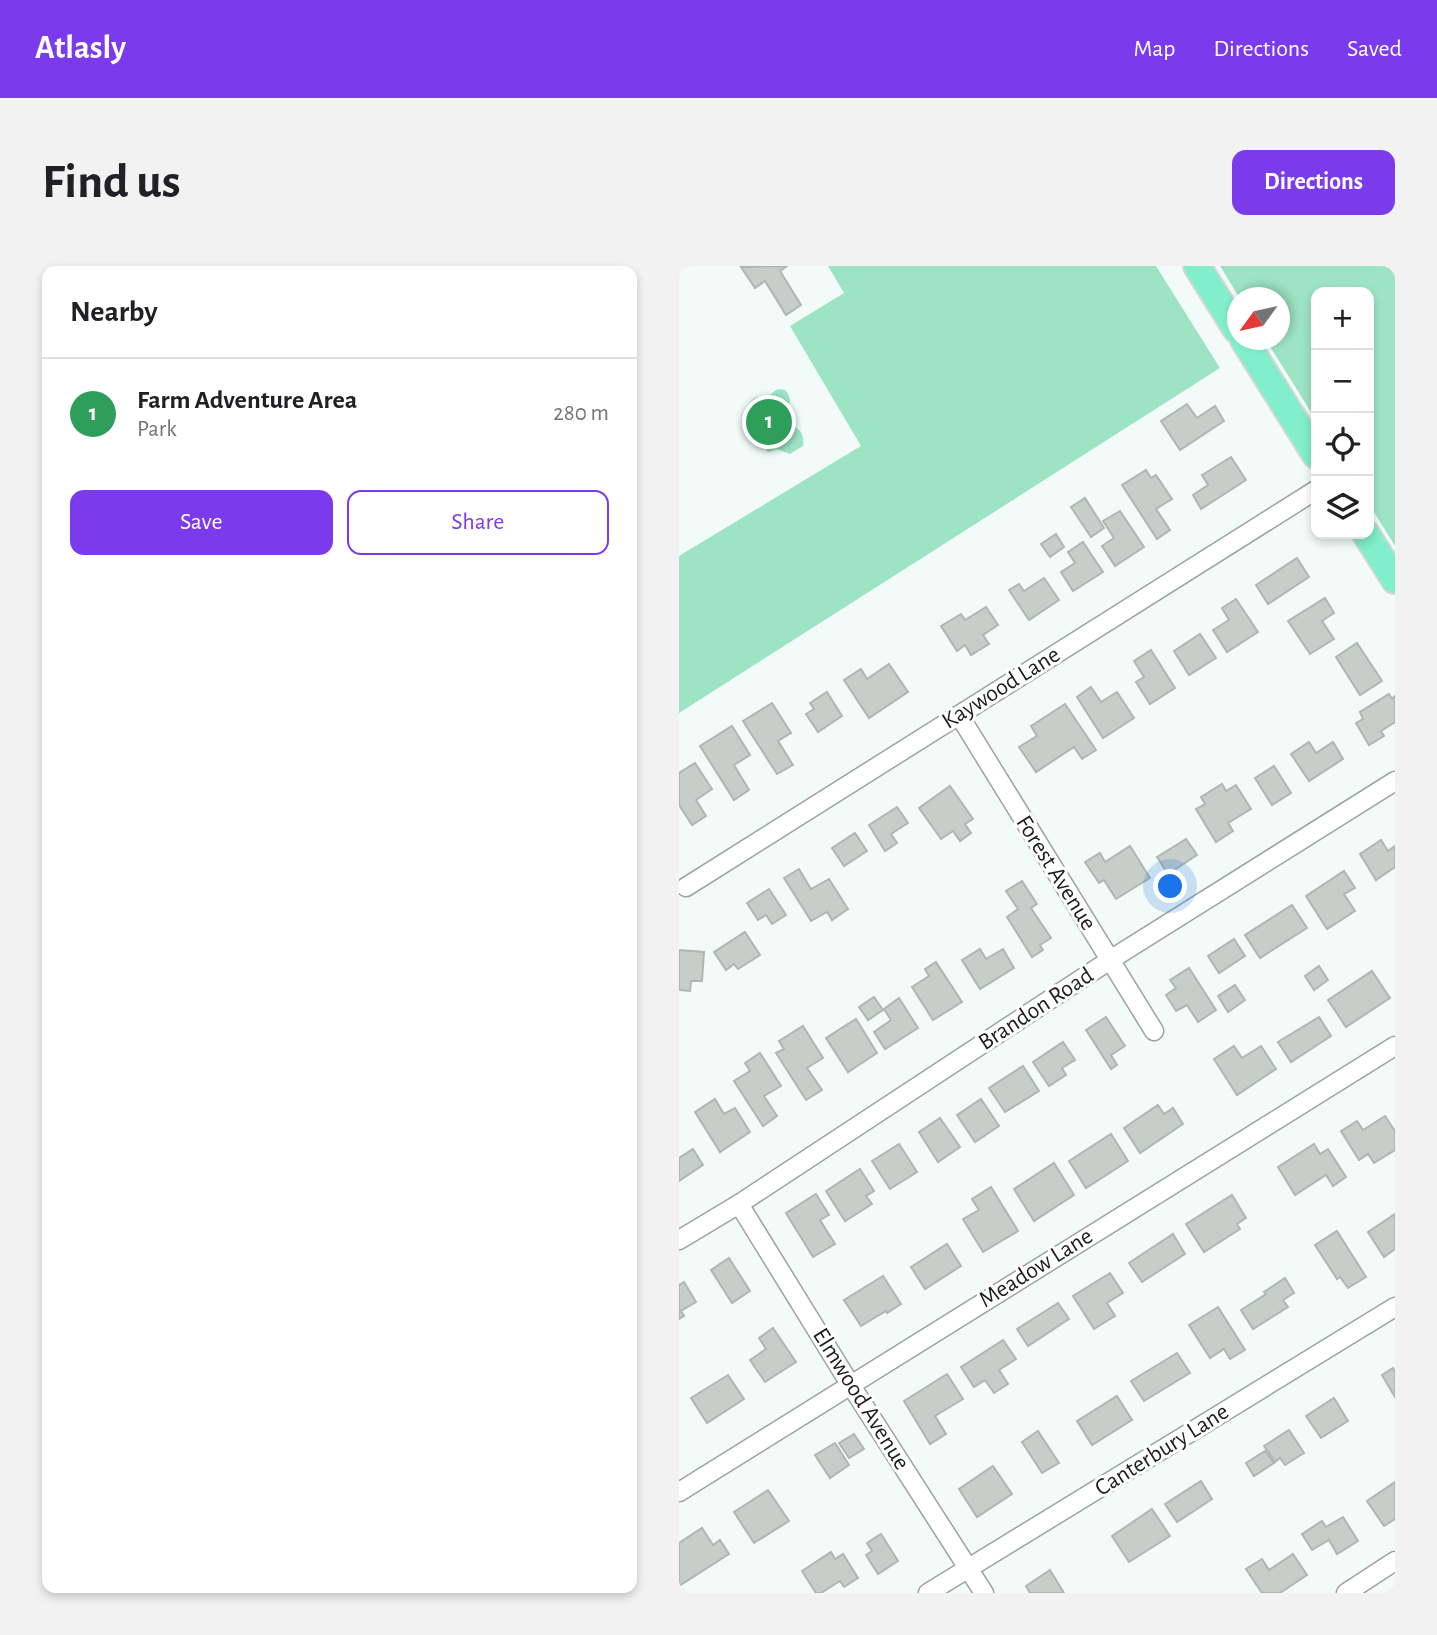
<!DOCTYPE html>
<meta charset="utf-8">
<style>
:root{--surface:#fff;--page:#f2f2f2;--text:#202124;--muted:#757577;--line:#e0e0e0;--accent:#7c3aed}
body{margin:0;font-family:"Alegreya Sans",sans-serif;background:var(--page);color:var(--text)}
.controls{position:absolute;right:21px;top:21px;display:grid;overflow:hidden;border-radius:14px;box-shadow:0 4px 10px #0003}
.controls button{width:63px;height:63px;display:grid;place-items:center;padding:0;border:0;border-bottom:2px solid var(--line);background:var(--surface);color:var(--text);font:35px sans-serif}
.compass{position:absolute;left:548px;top:21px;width:63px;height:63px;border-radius:50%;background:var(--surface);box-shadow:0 4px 10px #0003;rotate:237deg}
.you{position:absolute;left:492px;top:621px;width:24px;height:24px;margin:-18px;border:5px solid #fff;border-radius:50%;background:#1a73e8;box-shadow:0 0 0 10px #1a73e833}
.badge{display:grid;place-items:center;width:46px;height:46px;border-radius:50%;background:var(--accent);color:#fff;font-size:23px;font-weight:700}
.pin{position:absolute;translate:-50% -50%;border:4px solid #fff;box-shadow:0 2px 7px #0006}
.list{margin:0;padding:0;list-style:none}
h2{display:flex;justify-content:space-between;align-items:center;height:91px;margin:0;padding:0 28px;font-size:30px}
h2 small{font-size:23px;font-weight:400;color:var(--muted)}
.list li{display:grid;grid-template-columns:46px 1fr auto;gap:21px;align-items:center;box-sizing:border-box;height:112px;padding:0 28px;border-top:2px solid var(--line)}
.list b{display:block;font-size:26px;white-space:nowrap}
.list p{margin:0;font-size:23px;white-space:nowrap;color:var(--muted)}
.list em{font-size:23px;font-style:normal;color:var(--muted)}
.actions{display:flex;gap:14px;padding:21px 28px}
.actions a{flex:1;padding:16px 0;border:2px solid var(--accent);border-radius:14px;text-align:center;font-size:24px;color:var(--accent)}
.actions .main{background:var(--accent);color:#fff}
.icon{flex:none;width:38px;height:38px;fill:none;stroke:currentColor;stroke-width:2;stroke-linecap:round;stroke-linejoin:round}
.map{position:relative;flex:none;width:716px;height:1327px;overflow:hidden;border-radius:14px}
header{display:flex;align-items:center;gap:42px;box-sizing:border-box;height:98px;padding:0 35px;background:var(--accent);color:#fff}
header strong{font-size:33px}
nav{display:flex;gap:38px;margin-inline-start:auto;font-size:24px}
.intro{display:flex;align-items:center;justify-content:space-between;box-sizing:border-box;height:168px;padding:0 42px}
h1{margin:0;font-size:49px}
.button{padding:18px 32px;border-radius:14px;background:var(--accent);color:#fff;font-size:24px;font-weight:700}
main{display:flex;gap:42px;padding:0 42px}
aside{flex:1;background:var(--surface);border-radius:14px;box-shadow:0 4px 10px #0003}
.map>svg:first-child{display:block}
.green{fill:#9de4c4}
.building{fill:#c6ceca;stroke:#aeb7b3;stroke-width:2}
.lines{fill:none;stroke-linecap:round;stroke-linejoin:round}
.street-casing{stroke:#9ca4a0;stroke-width:21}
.primary-casing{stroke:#d6d6d6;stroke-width:30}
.street{stroke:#fff;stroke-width:18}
.primary{stroke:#81efcb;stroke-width:26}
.labels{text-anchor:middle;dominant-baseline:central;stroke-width:6;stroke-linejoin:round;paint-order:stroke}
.street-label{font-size:24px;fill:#1b1e1c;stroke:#fff}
</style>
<header>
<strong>Atlasly</strong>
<nav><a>Map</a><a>Directions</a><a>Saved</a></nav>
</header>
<div class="intro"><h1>Find us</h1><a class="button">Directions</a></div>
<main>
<aside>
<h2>Nearby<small></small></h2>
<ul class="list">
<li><span class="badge" style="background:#2e9e5b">1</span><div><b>Farm Adventure Area</b><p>Park</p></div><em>280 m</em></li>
</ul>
<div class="actions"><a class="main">Save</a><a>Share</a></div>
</aside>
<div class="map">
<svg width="716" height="1327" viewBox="0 0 716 1327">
<rect width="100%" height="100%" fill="#f2fbf7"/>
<g class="green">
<polygon points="149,0 477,0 541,102 0,447 0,290 182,180 111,60 165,27"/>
<polygon points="541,0 716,0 716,280 690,238 690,26 637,26 637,154 587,74 600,74 600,32 560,31"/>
<path d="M 99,123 L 106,124 C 114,133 111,138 105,147 C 109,165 127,157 124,180 L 111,188 L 98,183 L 89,186 C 80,176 59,147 73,134 C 78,129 83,132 89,130 C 93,128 95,125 99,123 Z"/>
</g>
<g class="building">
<polygon points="108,0 101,5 122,39 107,49 86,15 76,22 62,1"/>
<polygon points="508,138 518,152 536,140 545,155 501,184 482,155"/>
<polygon points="552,191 567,214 522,243 514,229 529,219 523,209"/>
<polygon points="467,204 472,212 477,209 493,233 477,243 491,264 478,273 443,219"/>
<polygon points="406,232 425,262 412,271 392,241"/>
<polygon points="441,245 465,281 436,300 423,280 435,272 424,255"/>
<polygon points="377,268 385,281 371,291 362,278"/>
<polygon points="404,276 424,306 394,325 382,306 396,297 389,286"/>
<polygon points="618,292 630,311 589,338 577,319"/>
<polygon points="365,312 380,334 350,354 330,324 340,318 345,325"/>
<polygon points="646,332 655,347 643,355 655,373 631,388 609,355"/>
<polygon points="557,333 579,366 548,386 534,364 550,354 543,342"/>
<polygon points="307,341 319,359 304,369 310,378 292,389 286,379 278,385 262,360 282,348 286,354"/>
<polygon points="521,368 537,392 510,409 495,385"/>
<polygon points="678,377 703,415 681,429 657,391"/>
<polygon points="472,384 496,422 471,438 457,416 465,411 455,395"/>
<polygon points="210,398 229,426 190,452 165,414 182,403 188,413"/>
<polygon points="412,421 422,436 438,426 455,452 424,472 398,431"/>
<polygon points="148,426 163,450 139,466 127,448 135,443 131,437"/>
<polygon points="710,428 713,433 716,430 716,456 702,465 705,470 690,479 677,457 684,453 681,446"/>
<polygon points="93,437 112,467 99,475 114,499 98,508 64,455"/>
<polygon points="386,438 417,484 403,493 395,481 357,506 340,481 358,470 352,460"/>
<polygon points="53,460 71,489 55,499 70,524 55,534 21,480"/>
<polygon points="630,476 637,487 654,476 664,493 630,515 612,488"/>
<polygon points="16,497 33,523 17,534 27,550 13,559 0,539 0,507"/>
<polygon points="595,500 612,527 593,539 576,512"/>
<polygon points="543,518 547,525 557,519 572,543 549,557 554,565 537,576 517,543 526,538 522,531"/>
<polygon points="271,520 294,553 286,558 292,567 281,575 274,565 262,573 240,542"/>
<polygon points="218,541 229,557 212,568 218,577 206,585 190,559"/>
<polygon points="176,567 188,585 165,600 153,582"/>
<polygon points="507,573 518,589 489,608 478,591"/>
<polygon points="702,574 709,585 716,580 716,601 697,614 681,588"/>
<polygon points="451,580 471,612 437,633 425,614 420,617 406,596 421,587 426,596"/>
<polygon points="120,603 132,623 150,613 169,643 153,654 148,646 132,655 105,612"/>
<polygon points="665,605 676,622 665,628 676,645 648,663 627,630"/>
<polygon points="343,615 358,638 352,642 372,672 361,679 364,684 353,691 328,651 339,643 327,625"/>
<polygon points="90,623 107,649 93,658 87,649 79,654 68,637"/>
<polygon points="613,639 628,662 581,692 566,669"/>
<polygon points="66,666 81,689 59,703 55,698 47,704 35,686"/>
<polygon points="555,673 566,690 540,707 529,690"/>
<polygon points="301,683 307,693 324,683 335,702 301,723 283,694"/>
<polygon points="0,684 25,686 23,715 12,715 11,725 0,724"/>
<polygon points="257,696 283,736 254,754 233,721 250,710 246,703"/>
<polygon points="640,700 649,714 635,724 626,710"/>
<polygon points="510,702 537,744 519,756 508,739 497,745 487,729 497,722 491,714"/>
<polygon points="693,705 711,732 667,761 649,734"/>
<polygon points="556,719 566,734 549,746 539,730"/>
<polygon points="195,731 204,744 189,754 180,741"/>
<polygon points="220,732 239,762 206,783 195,766 212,754 205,743"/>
<polygon points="427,751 446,780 432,789 438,799 432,803 407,764"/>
<polygon points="640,751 652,770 612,796 599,776"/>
<polygon points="177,753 198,787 169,806 147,772"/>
<polygon points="124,760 144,792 128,802 143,824 127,834 97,787 105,783 100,775"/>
<polygon points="384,776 396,794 383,802 387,809 370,820 354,796"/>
<polygon points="555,780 563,792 582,780 597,803 558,829 535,793"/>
<polygon points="81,787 102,820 85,830 98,850 84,860 55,815 71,805 66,797"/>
<polygon points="344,800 360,825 326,846 310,822"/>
<polygon points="36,833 45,848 56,842 71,866 41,886 16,846"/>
<polygon points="302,833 320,860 296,876 278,849"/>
<polygon points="479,839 485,848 494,842 504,858 461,887 445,862"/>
<polygon points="706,850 716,865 716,884 695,897 689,888 680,894 662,865 678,855 684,864"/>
<polygon points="261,852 281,881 259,896 240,866"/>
<polygon points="432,868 449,895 407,922 390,895"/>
<polygon points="220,878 238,906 211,923 193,895"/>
<polygon points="635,878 641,888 649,883 667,911 654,920 647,909 616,929 599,901"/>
<polygon points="14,883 24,899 0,915 0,892"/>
<polygon points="375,897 395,929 355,955 335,923"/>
<polygon points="181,903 195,925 187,930 193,938 166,955 147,925"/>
<polygon points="312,921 339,965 304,986 284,953 300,944 293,933"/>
<polygon points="137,928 150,949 141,954 156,978 134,991 107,947"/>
<polygon points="553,929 567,952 558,958 561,963 525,986 507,958"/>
<polygon points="716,948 716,983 705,991 689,966"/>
<polygon points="658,965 687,1011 669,1022 661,1011 658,1013 636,979"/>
<polygon points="494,968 506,988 463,1016 450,997"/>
<polygon points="268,978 282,1000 246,1023 232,1001"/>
<polygon points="50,992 71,1025 53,1037 32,1004"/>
<polygon points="431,1007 444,1027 428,1037 436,1050 415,1063 394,1030"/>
<polygon points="204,1010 222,1038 208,1047 207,1045 182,1060 165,1034"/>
<polygon points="606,1012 615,1027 604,1034 609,1041 574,1063 562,1044 587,1028 585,1026"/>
<polygon points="5,1016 17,1036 2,1045 5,1050 0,1053 0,1019"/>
<polygon points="379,1037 390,1053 349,1080 338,1063"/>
<polygon points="539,1041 566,1084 551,1093 545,1083 531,1092 510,1059"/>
<polygon points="94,1062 117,1096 86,1116 71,1094 87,1083 80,1072"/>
<polygon points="324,1074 337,1093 320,1104 329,1118 315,1127 306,1114 295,1121 282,1101"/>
<polygon points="498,1087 511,1107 465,1135 452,1115"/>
<polygon points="714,1102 716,1106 716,1131 703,1109"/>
<polygon points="268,1108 284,1133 256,1150 267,1168 251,1178 225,1135"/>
<polygon points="49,1109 65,1133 28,1157 12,1132"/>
<polygon points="438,1130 453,1154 413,1179 398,1155"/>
<polygon points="655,1132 669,1155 642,1172 627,1150"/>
<polygon points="610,1164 625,1187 606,1199 601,1192 596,1196 585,1180"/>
<polygon points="359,1165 380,1197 363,1207 343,1176"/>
<polygon points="175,1168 185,1183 170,1192 160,1177"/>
<polygon points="156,1177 170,1199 151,1212 136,1189"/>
<polygon points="586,1185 595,1197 575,1210 567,1197"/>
<polygon points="314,1200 333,1228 298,1251 280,1223"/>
<polygon points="522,1215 533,1233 498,1256 486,1238"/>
<polygon points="716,1216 716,1253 705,1260 688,1235"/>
<polygon points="89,1224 110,1255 75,1277 55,1246"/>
<polygon points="473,1243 491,1270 450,1296 433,1270"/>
<polygon points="664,1251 679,1275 658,1288 650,1274 633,1284 623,1268 643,1255 647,1261"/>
<polygon points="23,1262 34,1279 41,1274 50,1288 0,1320 0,1277"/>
<polygon points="202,1268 219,1295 199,1308 187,1289 193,1285 188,1277"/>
<polygon points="152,1286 156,1293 164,1288 179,1312 165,1321 161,1315 142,1327 137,1327 123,1305"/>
<polygon points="614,1288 628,1309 601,1327 583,1327 567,1303 583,1293 590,1304"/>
<polygon points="371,1304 385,1327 351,1327 347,1320"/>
</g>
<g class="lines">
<g class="street-casing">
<g id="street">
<polyline points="280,449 475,765"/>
<polyline points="7,621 637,224"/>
<polyline points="60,938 171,1118 305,1327"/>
<polyline points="0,974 60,938 431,694 716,515"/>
<polyline points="0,1226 716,780"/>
<polyline points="249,1327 716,1041"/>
<polyline points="667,1327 716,1295"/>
</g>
</g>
<g class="primary-casing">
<g id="primary">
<polyline points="518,0 558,64"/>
<polyline points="565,74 637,189"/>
<polyline points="687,268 716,314"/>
</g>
</g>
<use href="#street" class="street"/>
<use href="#primary" class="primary"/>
</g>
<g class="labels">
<g class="street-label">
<text transform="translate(322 422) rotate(-32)">Kaywood Lane</text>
<text transform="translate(377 607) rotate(58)">Forest Avenue</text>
<text transform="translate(357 743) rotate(-33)">Brandon Road</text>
<text transform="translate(357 1002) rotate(-32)">Meadow Lane</text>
<text transform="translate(182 1133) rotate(58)">Elmwood Avenue</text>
<text transform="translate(483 1184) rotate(-32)">Canterbury Lane</text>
</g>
</g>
</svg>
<div class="controls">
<button>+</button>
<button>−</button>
<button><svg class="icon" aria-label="locate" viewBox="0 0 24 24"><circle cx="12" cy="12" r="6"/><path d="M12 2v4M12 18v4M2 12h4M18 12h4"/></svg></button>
<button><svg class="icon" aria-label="layers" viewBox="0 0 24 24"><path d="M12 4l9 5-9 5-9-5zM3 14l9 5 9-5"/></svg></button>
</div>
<svg class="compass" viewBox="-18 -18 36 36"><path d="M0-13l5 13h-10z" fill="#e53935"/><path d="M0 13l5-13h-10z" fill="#757577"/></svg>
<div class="you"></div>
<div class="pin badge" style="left:90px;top:156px;background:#2e9e5b">1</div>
</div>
</main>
